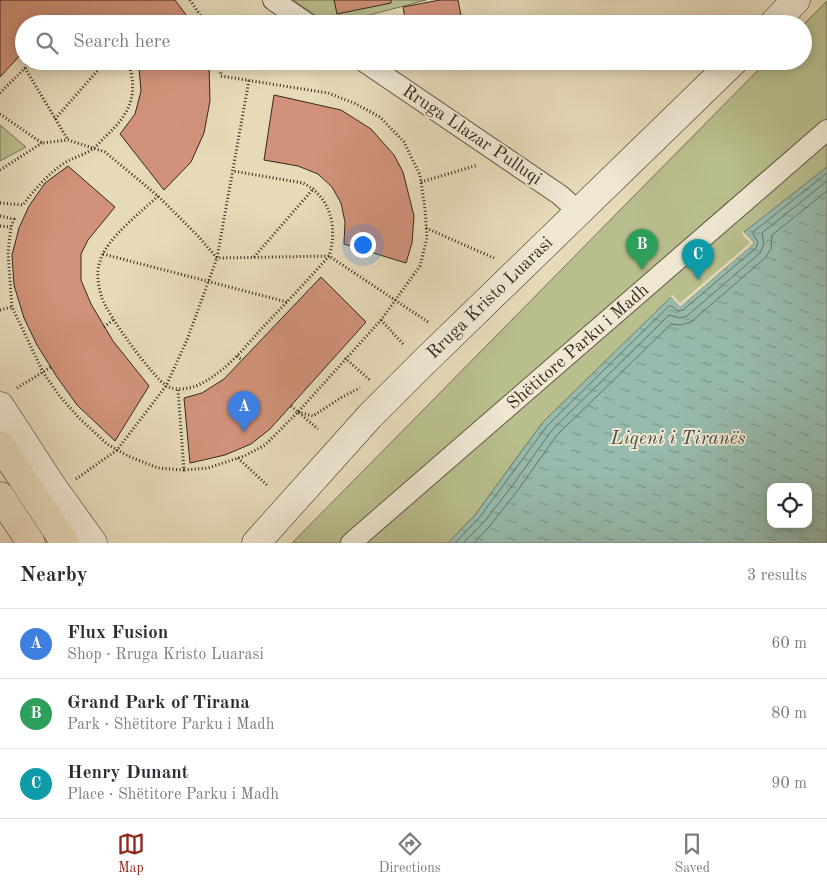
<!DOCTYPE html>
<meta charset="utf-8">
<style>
:root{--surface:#fff;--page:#f7f7f7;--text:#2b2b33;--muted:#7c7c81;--line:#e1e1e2;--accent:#8f2418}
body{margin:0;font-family:"Old Standard TT",serif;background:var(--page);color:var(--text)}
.controls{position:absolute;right:15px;bottom:15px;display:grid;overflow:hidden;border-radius:10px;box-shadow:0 2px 12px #0003}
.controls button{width:45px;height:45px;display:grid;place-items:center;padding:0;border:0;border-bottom:1px solid var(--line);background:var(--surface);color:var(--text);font:25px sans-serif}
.you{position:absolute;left:362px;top:244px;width:18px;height:18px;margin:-12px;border:4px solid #fff;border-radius:50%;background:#1a73e8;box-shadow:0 0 0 8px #1a73e833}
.badge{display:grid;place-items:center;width:32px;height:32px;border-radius:50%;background:var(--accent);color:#fff;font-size:16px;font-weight:700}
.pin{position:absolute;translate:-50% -41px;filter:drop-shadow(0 1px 2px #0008)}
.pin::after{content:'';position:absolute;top:26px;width:18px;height:15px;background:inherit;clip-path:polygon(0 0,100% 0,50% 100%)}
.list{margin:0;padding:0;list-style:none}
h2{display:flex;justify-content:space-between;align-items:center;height:65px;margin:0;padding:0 20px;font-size:21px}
h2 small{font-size:16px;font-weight:400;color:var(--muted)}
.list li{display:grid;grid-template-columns:32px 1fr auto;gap:15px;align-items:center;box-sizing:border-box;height:70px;padding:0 20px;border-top:1px solid var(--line)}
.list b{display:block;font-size:19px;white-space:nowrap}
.list p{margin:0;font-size:16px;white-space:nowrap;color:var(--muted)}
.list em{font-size:16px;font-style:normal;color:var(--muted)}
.icon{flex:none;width:28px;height:28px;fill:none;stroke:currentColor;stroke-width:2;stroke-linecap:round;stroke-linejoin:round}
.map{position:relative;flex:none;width:827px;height:543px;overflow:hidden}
.search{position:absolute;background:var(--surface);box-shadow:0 2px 12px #0003;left:15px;right:15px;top:15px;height:55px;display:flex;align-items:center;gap:12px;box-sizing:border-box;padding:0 18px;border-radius:28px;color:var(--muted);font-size:19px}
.sheet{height:275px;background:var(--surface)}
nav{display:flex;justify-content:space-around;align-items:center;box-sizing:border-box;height:70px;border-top:1px solid var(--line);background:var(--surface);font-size:14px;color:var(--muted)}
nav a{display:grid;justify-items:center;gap:2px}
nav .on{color:var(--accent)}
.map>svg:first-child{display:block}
.green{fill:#b9be8d;stroke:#767456}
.water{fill:url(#water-ripples);stroke:#6f8174;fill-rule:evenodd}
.pier{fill:#e7dab9}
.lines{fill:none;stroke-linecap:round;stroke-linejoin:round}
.shore{stroke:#667266;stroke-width:1}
.building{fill:#d19279;stroke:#34291f}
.street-casing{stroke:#615546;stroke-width:22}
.secondary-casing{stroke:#34291f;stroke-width:29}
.highway-casing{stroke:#34291f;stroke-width:29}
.path{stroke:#34291f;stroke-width:3;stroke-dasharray:1 2.5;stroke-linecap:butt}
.street{stroke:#efe7d2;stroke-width:20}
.secondary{stroke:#efe7d2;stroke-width:28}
.highway{stroke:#e7dab9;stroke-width:28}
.labels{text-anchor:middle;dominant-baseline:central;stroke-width:4;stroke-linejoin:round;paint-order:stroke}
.street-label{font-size:18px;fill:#34291f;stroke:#efe7d2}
.water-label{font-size:19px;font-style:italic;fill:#4d4e42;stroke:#efe7d2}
</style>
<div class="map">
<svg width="827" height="543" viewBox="0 0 827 543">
<defs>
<pattern id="water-ripples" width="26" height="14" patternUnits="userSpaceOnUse" patternTransform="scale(1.25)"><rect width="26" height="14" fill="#97bbad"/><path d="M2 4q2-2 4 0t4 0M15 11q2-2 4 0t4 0" fill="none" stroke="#7c988c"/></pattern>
</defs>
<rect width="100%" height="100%" fill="#e7dab9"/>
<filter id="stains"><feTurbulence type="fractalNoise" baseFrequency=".004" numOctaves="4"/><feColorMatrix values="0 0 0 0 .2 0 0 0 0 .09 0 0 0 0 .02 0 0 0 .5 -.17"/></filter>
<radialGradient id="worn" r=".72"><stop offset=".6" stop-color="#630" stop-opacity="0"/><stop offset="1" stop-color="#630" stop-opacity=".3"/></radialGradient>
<g class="green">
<polygon points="293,0 426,0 336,24 328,24"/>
<polygon points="827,1 827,167 745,232 754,243 680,307 671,298 543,422 475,515 448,543 292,543 767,61 803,61 803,25"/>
<polygon points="0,125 26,147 0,161"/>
</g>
<path class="water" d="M 827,167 L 827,543 L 448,543 L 475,515 L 543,422 L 671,297 L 680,307 L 754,243 L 744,232 ZM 771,487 L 808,487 L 808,524 L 771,524 Z"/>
<polygon class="pier" points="743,231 754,243 680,307 670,296 673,295 680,303 750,243 742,234"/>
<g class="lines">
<g class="shore">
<polyline points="455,543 479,518 547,426 669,306 672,306 678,311 683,310 756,248 758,242 753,234 753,232 827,173"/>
<polyline points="463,543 484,522 512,486 552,430 669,315 680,318 687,316 760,253 764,244 762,233 827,181"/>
<polyline points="474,543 489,527 518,490 557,435 671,324 681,325 691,322 765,258 771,249 772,235 827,191"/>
</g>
</g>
<g class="building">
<polygon points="0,0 175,0 193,24 97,24 75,21 63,24 24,24 24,51 0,77"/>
<polygon points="334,0 391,0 391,3 337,14"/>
<polygon points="440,0 458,0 462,21 449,24 406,24 403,7"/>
<polygon points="136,61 208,61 209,64 210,101 204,133 191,162 164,190 120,134 135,114 141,91 139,68"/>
<polygon points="274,95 341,110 371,129 394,155 403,172 414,216 412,243 406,263 344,244 345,222 341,203 332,187 318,174 298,166 264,160"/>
<polygon points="68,166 115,207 88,240 81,254 81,280 91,304 113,341 149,386 115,441 77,405 57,377 37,345 24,318 14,285 12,255 19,228 29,206 45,183"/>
<polygon points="321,277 366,322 270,429 251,444 225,455 190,463 184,398 202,393 224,379"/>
</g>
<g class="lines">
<g class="street-casing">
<g id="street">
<polyline points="273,0 308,24"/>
<polyline points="363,61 560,195 579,212"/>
<polyline points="351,543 827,130"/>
</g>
</g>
<g class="secondary-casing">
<g id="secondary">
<polyline points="773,24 796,0"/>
<polyline points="0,406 52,486 93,543"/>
<polyline points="256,543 370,416 422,364 734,61"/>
</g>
</g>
<g class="highway-casing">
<g id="highway">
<polyline points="0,445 65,543"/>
<polyline points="0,496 31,543"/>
</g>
</g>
<g class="path">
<polyline points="190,0 206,24"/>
<polyline points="25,68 68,140"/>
<polyline points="0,93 25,68 28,61"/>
<polyline points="0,114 42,143 68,140 105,152 158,196 198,236 217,258 329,256 428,322"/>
<polyline points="55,119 106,61"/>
<polyline points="0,170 42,143"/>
<polyline points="421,182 478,165"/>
<path d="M 158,196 C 140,213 107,238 100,261 C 96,272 98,286 102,298 C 107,314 153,378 167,386 C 176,391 187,389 196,386 C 224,374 244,348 264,326 C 286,303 308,280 329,256 C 338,228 331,197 303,183 L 233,171"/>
<path d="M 0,203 L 23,205 C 34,190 47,175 63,164 C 73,157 85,155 94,148 C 98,145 102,140 105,137 C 130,114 139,95 128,61"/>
<polyline points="0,216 14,219 11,227 8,252 12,307 43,372 58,394 79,418 107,444 128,456 158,468 184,470"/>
<polyline points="0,226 11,227"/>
<polyline points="426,228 494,258"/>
<polyline points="103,254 287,302"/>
<polyline points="254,257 314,188"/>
<polyline points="0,310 12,307"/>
<polyline points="381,320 404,345"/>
<polyline points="104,327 113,320"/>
<polyline points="237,356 242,360"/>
<polyline points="345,358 371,381"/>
<polyline points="17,388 51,367"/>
<polyline points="178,390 184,470 208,468 244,456 265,445 298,412 381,320 420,266 427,238 425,209 420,175 404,142 380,117 354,103 328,93 221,76 219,61"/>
<polyline points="291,406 318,429"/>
<polyline points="298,412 313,416 342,397 360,388"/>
<polyline points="238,458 268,486"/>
<polyline points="76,479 117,450 166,386 187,340 217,258 249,80"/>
</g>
<use href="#street" class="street"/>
<use href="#secondary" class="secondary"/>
<use href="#highway" class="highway"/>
</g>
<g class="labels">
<g class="street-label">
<text transform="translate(472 135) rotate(34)">Rruga Llazar Pulluqi</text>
<text transform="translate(490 298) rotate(-44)">Rruga Kristo Luarasi</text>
<text transform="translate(578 347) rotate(-41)">Shëtitore Parku i Madh</text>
</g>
<g class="water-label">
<text x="678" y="439">Liqeni i Tiranës</text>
</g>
</g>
<rect width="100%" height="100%" filter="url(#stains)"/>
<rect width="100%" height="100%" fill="url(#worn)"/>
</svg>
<div class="controls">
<button><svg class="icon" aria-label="locate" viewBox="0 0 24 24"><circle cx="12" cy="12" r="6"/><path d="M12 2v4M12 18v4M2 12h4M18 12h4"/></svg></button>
</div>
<div class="you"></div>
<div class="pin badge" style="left:244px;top:432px;background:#3f7fe0">A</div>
<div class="pin badge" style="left:642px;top:270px;background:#2e9e5b">B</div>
<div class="pin badge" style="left:698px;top:280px;background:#0f9aa8">C</div>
<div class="search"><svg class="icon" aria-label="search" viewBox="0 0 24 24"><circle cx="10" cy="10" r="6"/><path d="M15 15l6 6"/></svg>Search here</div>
</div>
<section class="sheet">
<h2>Nearby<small>3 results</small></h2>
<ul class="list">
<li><span class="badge" style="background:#3f7fe0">A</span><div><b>Flux Fusion</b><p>Shop · Rruga Kristo Luarasi</p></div><em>60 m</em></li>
<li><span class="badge" style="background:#2e9e5b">B</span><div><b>Grand Park of Tirana</b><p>Park · Shëtitore Parku i Madh</p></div><em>80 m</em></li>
<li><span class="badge" style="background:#0f9aa8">C</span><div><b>Henry Dunant</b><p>Place · Shëtitore Parku i Madh</p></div><em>90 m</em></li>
</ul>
</section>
<nav>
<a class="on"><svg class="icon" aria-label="map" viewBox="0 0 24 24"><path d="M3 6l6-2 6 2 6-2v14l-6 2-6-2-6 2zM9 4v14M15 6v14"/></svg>Map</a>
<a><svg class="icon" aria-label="directions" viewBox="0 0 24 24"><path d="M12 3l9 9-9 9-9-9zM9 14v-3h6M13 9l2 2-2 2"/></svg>Directions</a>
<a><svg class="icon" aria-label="saved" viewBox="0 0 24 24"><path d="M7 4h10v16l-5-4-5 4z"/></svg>Saved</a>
</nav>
